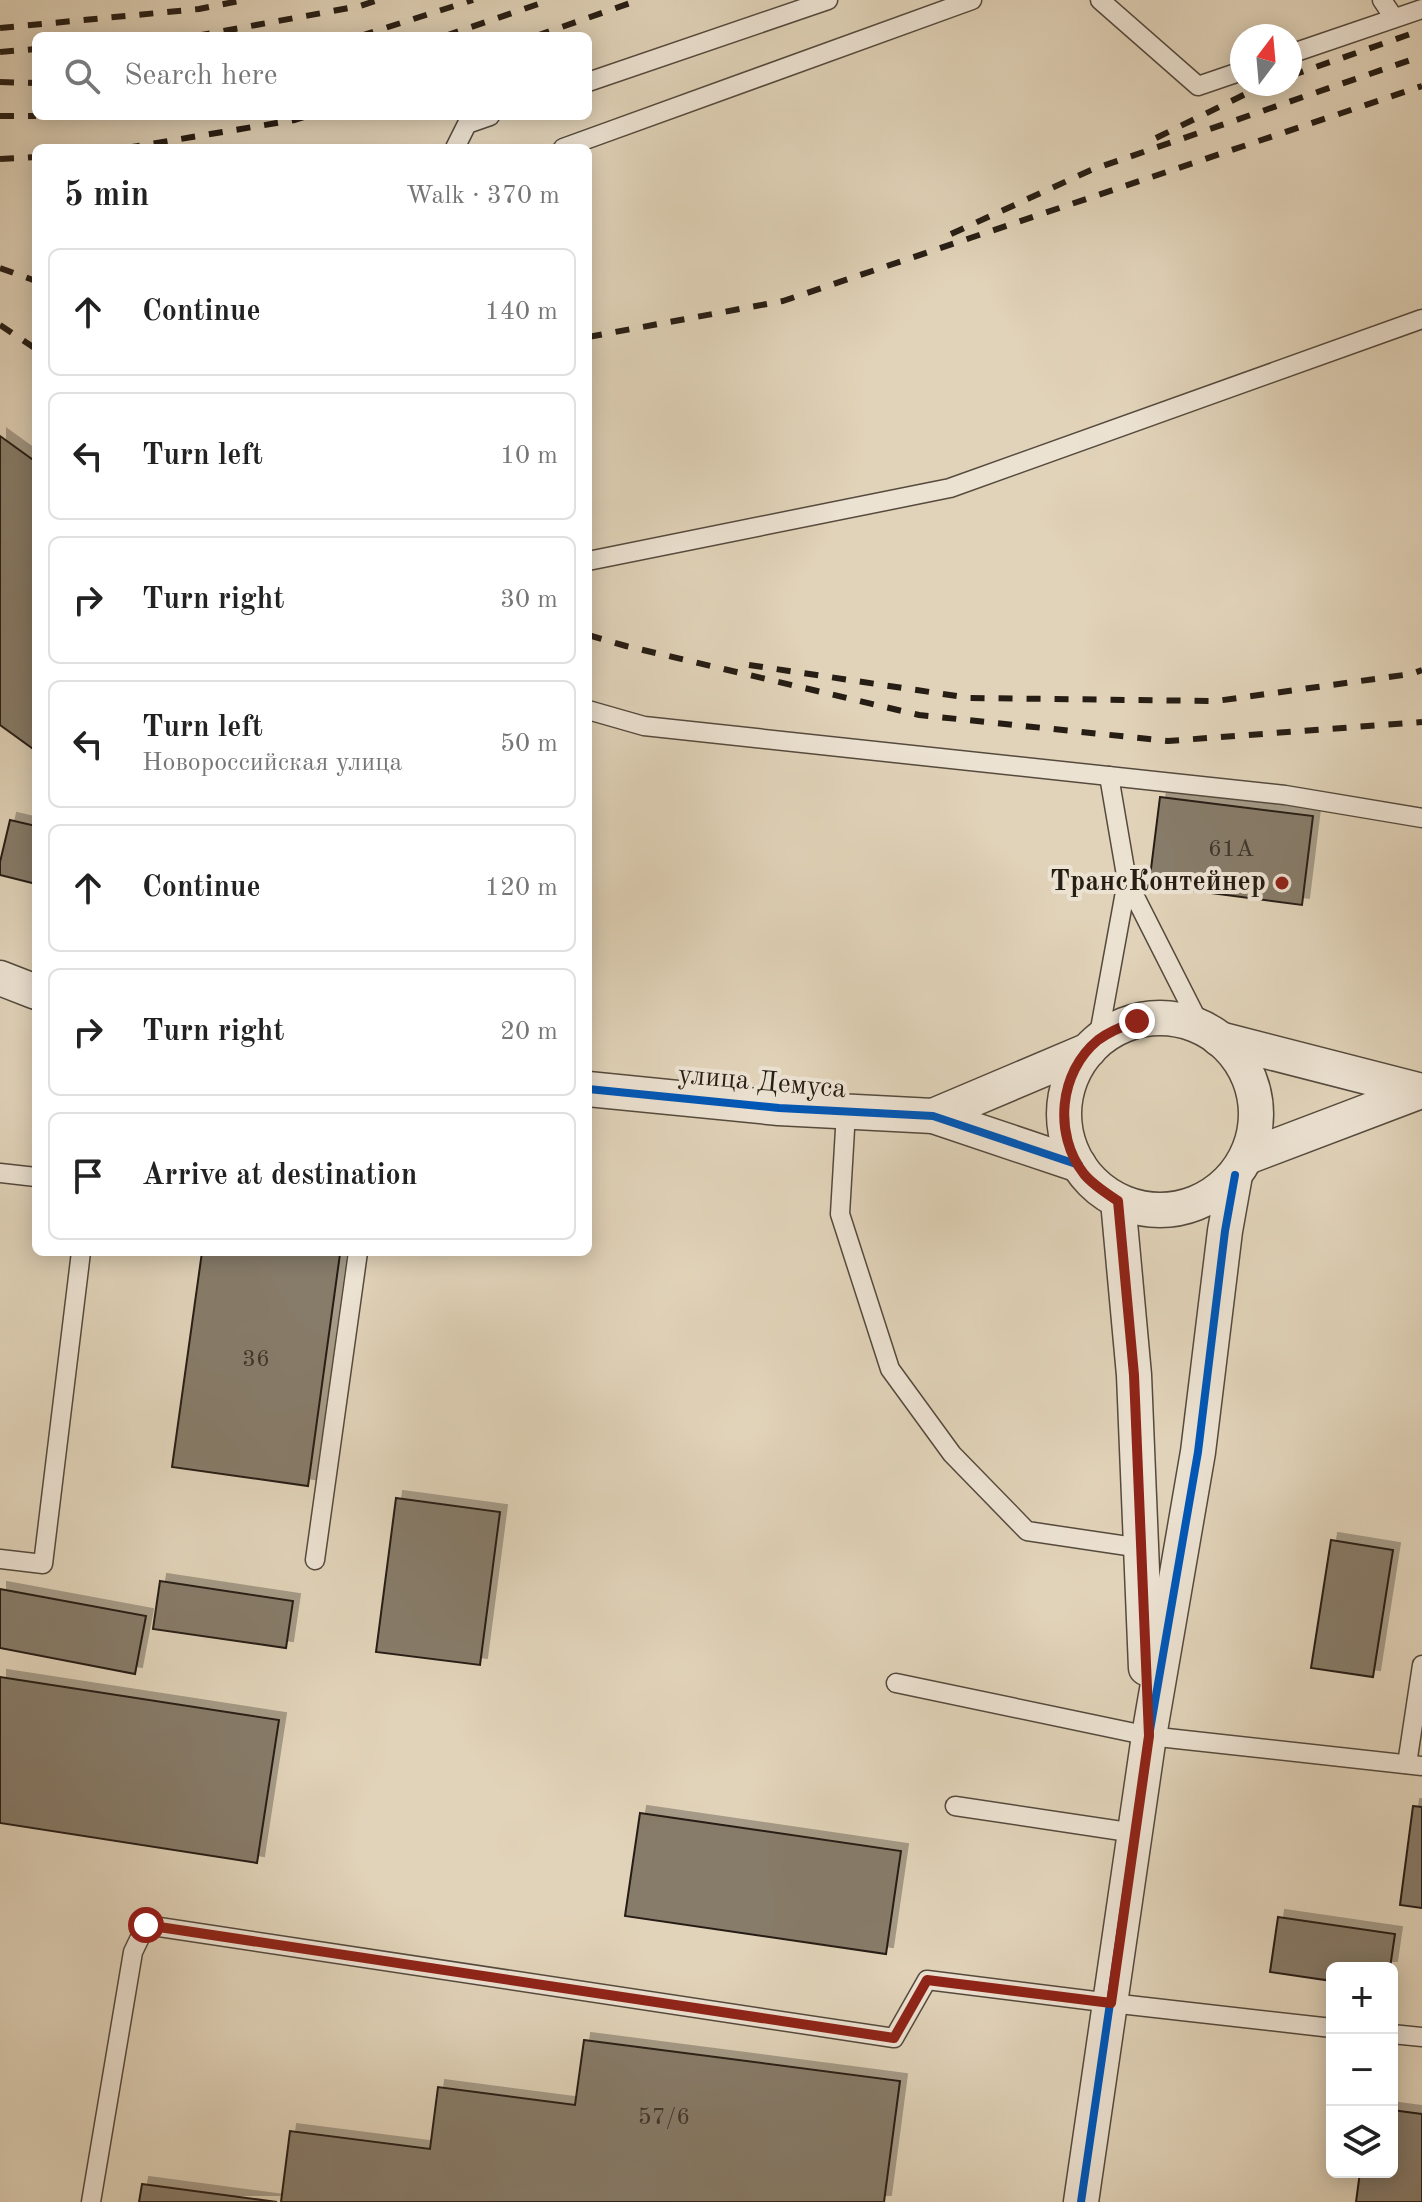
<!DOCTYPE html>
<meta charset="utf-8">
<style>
:root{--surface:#fff;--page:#f6f6f6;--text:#222;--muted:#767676;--line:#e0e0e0}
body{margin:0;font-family:"Old Standard TT",serif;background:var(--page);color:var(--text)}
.controls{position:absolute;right:24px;bottom:24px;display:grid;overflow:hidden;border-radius:12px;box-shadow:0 4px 20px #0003}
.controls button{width:72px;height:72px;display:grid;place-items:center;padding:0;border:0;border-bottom:2px solid var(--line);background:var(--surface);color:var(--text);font:40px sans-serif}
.compass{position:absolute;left:1230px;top:24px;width:72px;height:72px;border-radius:50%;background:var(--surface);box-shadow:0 4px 20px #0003;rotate:16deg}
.stop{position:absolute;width:24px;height:24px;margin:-18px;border:6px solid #8f2418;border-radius:50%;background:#fff}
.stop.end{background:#8f2418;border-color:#fff;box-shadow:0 2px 8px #0008}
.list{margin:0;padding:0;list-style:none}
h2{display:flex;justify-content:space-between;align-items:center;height:104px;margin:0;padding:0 32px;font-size:34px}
h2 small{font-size:26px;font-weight:400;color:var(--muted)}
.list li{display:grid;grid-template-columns:52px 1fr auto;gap:24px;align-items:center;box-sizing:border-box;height:128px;margin:0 16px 16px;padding:0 16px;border:2px solid var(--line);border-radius:12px}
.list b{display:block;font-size:30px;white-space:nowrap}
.list p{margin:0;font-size:26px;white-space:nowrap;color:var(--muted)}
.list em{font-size:26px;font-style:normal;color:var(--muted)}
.icon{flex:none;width:44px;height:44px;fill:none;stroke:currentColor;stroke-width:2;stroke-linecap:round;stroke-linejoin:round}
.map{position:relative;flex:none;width:1422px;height:2202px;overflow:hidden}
.search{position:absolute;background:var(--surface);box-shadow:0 4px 20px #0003;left:32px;top:32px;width:560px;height:88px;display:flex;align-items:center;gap:20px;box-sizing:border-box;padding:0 28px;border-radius:12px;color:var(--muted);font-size:30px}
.panel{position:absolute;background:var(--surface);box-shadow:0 4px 20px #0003;left:32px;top:144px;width:560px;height:1112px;border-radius:12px}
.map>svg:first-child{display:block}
.building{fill:#877c6a;stroke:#261d14;stroke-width:2;filter:url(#shadow)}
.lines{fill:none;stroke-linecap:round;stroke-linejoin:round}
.service-casing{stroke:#554a3d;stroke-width:21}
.minor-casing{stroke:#554a3d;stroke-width:37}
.service{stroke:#ece2d2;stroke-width:18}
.minor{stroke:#ece2d2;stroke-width:34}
.rail{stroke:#261d14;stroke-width:6;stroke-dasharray:14 14;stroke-linecap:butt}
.cycleway-casing{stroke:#ece2d2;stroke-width:13}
.cycleway{stroke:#0057b8;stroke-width:8}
.route{stroke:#8f2418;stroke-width:10}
.poi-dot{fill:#8f2418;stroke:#ece2d2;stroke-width:3}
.labels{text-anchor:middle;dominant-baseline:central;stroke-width:8;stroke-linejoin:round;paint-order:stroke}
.number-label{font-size:24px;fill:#3e352a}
.poi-label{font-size:28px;font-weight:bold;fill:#261d14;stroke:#ece2d2;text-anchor:end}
.street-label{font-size:28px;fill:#261d14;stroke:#ece2d2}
</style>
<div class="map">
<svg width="1422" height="2202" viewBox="0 0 1422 2202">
<defs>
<filter id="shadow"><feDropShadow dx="7" dy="-7" stdDeviation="0" flood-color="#0004"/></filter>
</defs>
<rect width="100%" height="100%" fill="#e1d3b9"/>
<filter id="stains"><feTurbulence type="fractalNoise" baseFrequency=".0025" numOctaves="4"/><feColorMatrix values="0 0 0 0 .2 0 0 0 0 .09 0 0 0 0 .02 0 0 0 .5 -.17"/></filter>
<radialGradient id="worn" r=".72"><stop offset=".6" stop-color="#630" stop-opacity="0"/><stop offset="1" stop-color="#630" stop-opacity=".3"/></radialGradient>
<g class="building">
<polygon points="0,436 36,462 36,751 0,725"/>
<polygon points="1160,797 1313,816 1302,905 1149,885"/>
<polygon points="10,820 36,826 36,884 0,875 0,862"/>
<polygon points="202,1252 327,1252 340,1254 308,1486 172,1467"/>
<polygon points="396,1498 500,1512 480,1665 376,1652"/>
<polygon points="1331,1540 1393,1550 1373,1677 1311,1668"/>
<polygon points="160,1581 293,1601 286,1648 153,1629"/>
<polygon points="0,1589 146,1616 135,1674 0,1648"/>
<polygon points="0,1677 279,1720 257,1863 0,1823"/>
<polygon points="1413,1806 1422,1807 1422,1908 1400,1905"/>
<polygon points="640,1813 901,1851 886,1954 625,1916"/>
<polygon points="1278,1917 1395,1934 1390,1968 1332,1968 1332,1981 1270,1972"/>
<polygon points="584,2040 900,2081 884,2202 281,2202 290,2131 430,2149 438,2087 575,2105"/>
<polygon points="1392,2110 1422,2114 1422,2202 1356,2202 1360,2172 1392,2172"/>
<polygon points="142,2184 277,2202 139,2202"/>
</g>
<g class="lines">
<g class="service-casing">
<g id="service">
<polyline points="1100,0 1198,86 1242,71"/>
<polyline points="1382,0 1394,18"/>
<polyline points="1290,54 1422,9"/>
<polyline points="588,82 828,0"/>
<polyline points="455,148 467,124 490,116"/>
<polyline points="563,148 972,0"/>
<polyline points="588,561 950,488 1422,319"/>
<polyline points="588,710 644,726 1285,795 1422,818"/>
<polyline points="1109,776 1127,881 1201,1027"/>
<polyline points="1098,1040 1127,881"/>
<polyline points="846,1112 840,1214 890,1369 952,1454 1027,1531 1141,1548"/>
<polyline points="0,1173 36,1177"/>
<polyline points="0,1559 43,1564 81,1252"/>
<polyline points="315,1560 358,1252"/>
<polyline points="896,1683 1149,1736 1422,1766"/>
<polyline points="1407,1764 1422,1665"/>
<polyline points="955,1806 1135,1833"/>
<polyline points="1392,2034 1422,2037"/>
<polyline points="91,2202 133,1952 146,1925 894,2038 927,1980 1111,2003 1332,2028"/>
</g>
</g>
<g class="minor-casing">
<g id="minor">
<polyline points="0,978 36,992"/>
<circle cx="1160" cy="1114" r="96"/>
<polyline points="1219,1039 1422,1091"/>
<polyline points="588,1089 779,1108 933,1116 1079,1165"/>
<polyline points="933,1116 1089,1050"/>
<polyline points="1247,1157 1421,1091"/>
<polyline points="1118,1201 1134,1375 1146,1668"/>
<polyline points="1081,2202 1149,1736 1198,1452 1225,1231 1235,1175"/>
</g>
</g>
<use href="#service" class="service"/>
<use href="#minor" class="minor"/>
<g class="rail">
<polyline points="0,28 199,9 244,0"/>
<polyline points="196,36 360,6 378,0"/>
<polyline points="360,36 473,0"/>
<polyline points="445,36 550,0"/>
<polyline points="536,36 639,0"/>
<polyline points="0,52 36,49"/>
<polyline points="1290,76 1422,30"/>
<polyline points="0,82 36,83"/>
<polyline points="0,116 36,116"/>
<polyline points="1156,138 1266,84"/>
<polyline points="126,148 295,120 307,116"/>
<polyline points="0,159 36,157"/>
<polyline points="951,234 1091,170 1422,56"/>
<polyline points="0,268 36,281"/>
<polyline points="0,325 36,349"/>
<polyline points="588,337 783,301 1422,86"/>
<polyline points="588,635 626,646 919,715 1168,741 1422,722"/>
<polyline points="749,665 970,698 1216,701 1411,674 1422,670"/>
</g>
<g class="cycleway-casing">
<g id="cycleway">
<polyline points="588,1089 779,1108 933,1116 1079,1165"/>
<polyline points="1081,2202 1149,1736 1198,1452 1225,1231 1235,1175"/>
</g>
</g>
<use href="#cycleway" class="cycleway"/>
</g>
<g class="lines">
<path class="route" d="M 146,1925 L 894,2038 L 927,1980 L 1111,2003 L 1149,1736 L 1134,1375 L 1118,1201 C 1106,1193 1093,1185 1084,1174 C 1053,1134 1059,1072 1098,1040 C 1110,1031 1123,1026 1137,1021"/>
</g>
<circle class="poi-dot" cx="1282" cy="883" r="8"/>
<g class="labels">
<g class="number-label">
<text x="1231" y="850">61А</text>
<text x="256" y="1360">36</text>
<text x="664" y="2118">57/6</text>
</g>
<g class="poi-label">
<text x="1266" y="883">ТрансКонтейнер</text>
</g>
<g class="street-label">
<text transform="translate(762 1083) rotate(5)">улица Демуса</text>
</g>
</g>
<rect width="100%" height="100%" filter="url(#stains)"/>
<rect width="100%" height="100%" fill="url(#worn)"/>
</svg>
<div class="controls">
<button>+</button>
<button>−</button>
<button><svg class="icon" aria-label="layers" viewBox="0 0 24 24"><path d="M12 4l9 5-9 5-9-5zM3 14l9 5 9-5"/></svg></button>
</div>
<svg class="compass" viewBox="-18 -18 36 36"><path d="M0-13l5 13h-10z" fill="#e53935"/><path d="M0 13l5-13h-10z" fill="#767676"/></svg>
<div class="stop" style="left:146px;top:1925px"></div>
<div class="stop end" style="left:1137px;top:1021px"></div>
<div class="search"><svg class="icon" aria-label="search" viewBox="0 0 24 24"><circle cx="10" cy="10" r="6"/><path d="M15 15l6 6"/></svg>Search here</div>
<section class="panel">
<h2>5 min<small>Walk · 370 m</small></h2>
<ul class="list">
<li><svg class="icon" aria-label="ahead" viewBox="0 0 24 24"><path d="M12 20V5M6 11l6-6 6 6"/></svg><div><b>Continue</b></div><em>140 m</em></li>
<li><svg class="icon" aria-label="left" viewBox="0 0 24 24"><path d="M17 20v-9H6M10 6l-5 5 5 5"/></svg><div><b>Turn left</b></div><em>10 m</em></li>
<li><svg class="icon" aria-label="right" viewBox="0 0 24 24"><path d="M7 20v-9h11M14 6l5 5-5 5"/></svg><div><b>Turn right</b></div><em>30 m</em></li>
<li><svg class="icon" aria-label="left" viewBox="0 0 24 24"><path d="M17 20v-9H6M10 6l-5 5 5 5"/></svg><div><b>Turn left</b><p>Новороссийская улица</p></div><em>50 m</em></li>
<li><svg class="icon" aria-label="ahead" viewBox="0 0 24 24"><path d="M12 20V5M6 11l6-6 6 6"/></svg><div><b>Continue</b></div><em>120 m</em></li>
<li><svg class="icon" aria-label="right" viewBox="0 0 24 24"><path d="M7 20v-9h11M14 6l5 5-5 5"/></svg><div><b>Turn right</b></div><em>20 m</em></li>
<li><svg class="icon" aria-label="arrive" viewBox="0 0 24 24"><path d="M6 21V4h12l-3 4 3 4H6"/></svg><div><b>Arrive at destination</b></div></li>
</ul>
</section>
</div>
